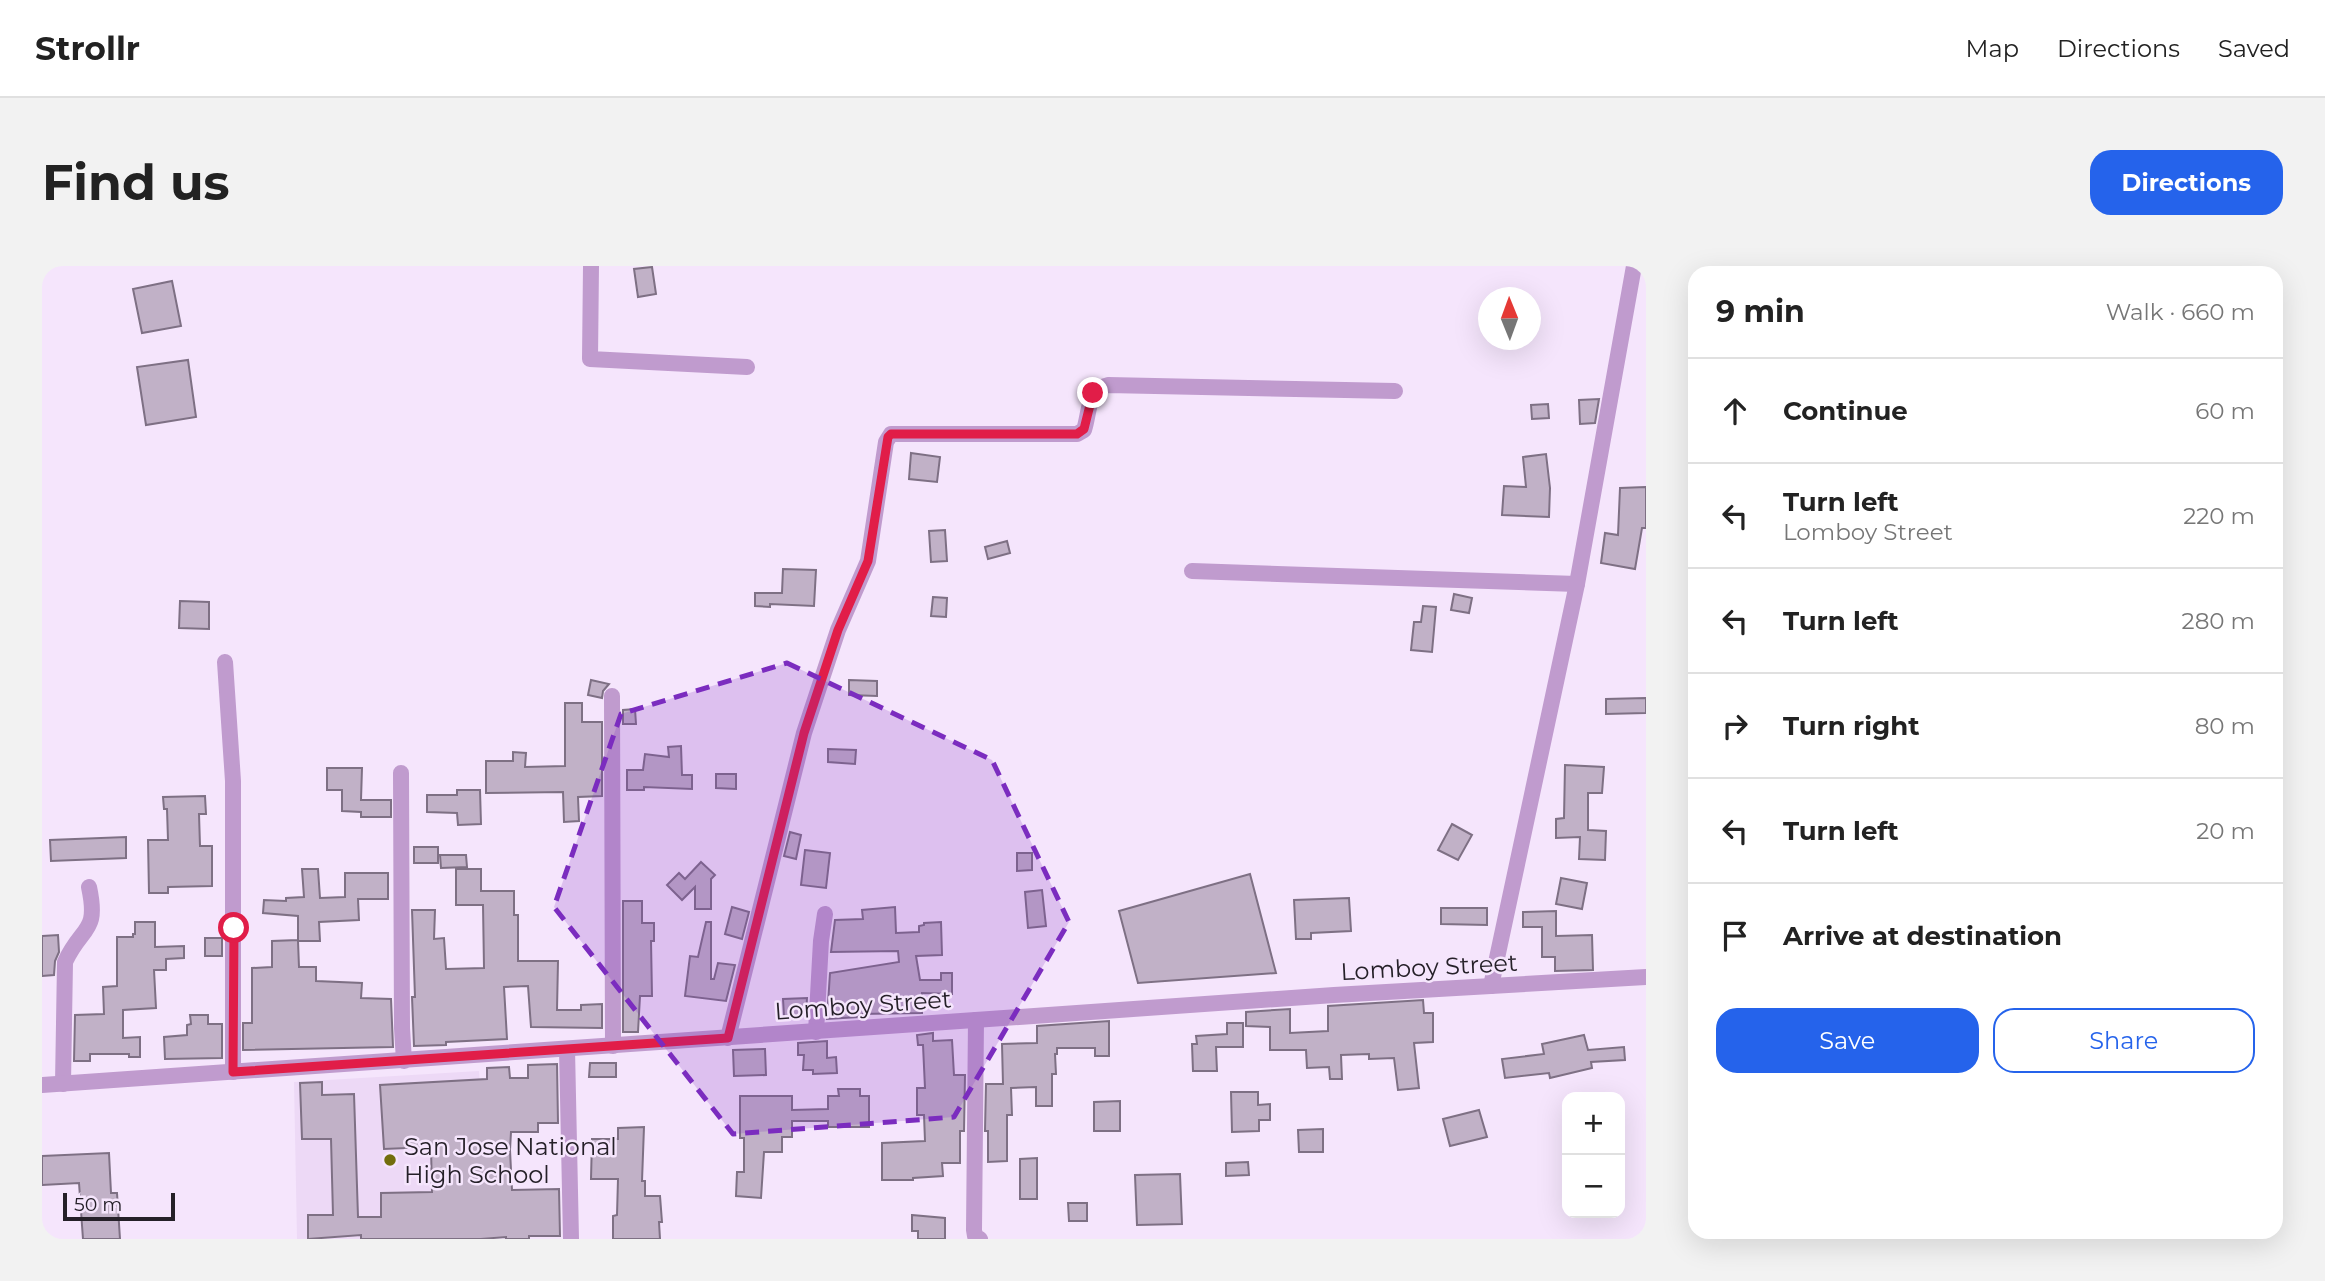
<!DOCTYPE html>
<meta charset="utf-8">
<style>
:root{--surface:#fff;--page:#f2f2f2;--text:#222;--muted:#767676;--line:#e0e0e0;--accent:#2563eb}
body{margin:0;font-family:Montserrat,sans-serif;background:var(--page);color:var(--text)}
.controls{position:absolute;right:21px;bottom:21px;display:grid;overflow:hidden;border-radius:14px;box-shadow:0 7px 28px #0002}
.controls button{width:63px;height:63px;display:grid;place-items:center;padding:0;border:0;border-bottom:2px solid var(--line);background:var(--surface);color:var(--text);font:35px sans-serif}
.compass{position:absolute;left:1436px;top:21px;width:63px;height:63px;border-radius:50%;background:var(--surface);box-shadow:0 7px 28px #0002;rotate:359deg}
.scale{position:absolute;left:21px;bottom:18px;width:112px;box-sizing:border-box;padding-left:7px;border:4px solid #252028;border-top:0;font-size:19px;line-height:24px;white-space:nowrap;color:#252028;-webkit-text-stroke:5px #f5e5fc;paint-order:stroke}
.stop{position:absolute;width:21px;height:21px;margin:-16px;border:5px solid #e11d48;border-radius:50%;background:#fff}
.stop.end{background:#e11d48;border-color:#fff;box-shadow:0 2px 7px #0008}
.list{margin:0;padding:0;list-style:none}
h2{display:flex;justify-content:space-between;align-items:center;height:91px;margin:0;padding:0 28px;font-size:30px}
h2 small{font-size:23px;font-weight:400;color:var(--muted)}
.list li{display:grid;grid-template-columns:46px 1fr auto;gap:21px;align-items:center;box-sizing:border-box;height:105px;padding:0 28px;border-top:2px solid var(--line)}
.list b{display:block;font-size:26px;white-space:nowrap}
.list p{margin:0;font-size:23px;white-space:nowrap;color:var(--muted)}
.list em{font-size:23px;font-style:normal;color:var(--muted)}
.actions{display:flex;gap:14px;padding:21px 28px}
.actions a{flex:1;padding:16px 0;border:2px solid var(--accent);border-radius:21px;text-align:center;font-size:24px;color:var(--accent)}
.actions .main{background:var(--accent);color:#fff}
.icon{flex:none;width:38px;height:38px;fill:none;stroke:currentColor;stroke-width:2;stroke-linecap:round;stroke-linejoin:round}
.map{position:relative;flex:none;width:1604px;height:973px;overflow:hidden;border-radius:21px}
header{display:flex;align-items:center;gap:42px;box-sizing:border-box;height:98px;padding:0 35px;background:var(--surface);border-bottom:2px solid var(--line)}
header strong{font-size:33px}
nav{display:flex;gap:38px;margin-inline-start:auto;font-size:24px}
.intro{display:flex;align-items:center;justify-content:space-between;box-sizing:border-box;height:168px;padding:0 42px}
h1{margin:0;font-size:49px}
.button{padding:18px 32px;border-radius:21px;background:var(--accent);color:#fff;font-size:24px;font-weight:700}
main{display:flex;gap:42px;padding:0 42px}
aside{flex:1;background:var(--surface);border-radius:21px;box-shadow:0 7px 28px #0002}
.map>svg:first-child{display:block}
.built{fill:#edd9f6}
.building{fill:#c1b1c7;stroke:#7e7084;stroke-width:2}
.lines{fill:none;stroke-linecap:round;stroke-linejoin:round}
.minor{stroke:#c09bce;stroke-width:16}
.route{stroke:#e11d48;stroke-width:9}
.marked{fill:#7b2cbf;fill-opacity:0.2;stroke:#7b2cbf;stroke-width:5;stroke-dasharray:14 9;stroke-linejoin:round}
.poi-dot{fill:#726d0c;stroke:#f5e5fc;stroke-width:2.5}
.labels{text-anchor:middle;dominant-baseline:central;stroke-width:5;stroke-linejoin:round;paint-order:stroke}
.street-label{font-size:24px;fill:#252028;stroke:#f5e5fc}
.poi-label{font-size:24px;fill:#252028;stroke:#f5e5fc;text-anchor:start}
</style>
<header>
<strong>Strollr</strong>
<nav><a>Map</a><a>Directions</a><a>Saved</a></nav>
</header>
<div class="intro"><h1>Find us</h1><a class="button">Directions</a></div>
<main>
<div class="map">
<svg width="1604" height="973" viewBox="0 0 1604 973">
<rect width="100%" height="100%" fill="#f5e5fc"/>
<polygon class="built" points="437,805 448,973 255,973 252,816"/>
<g class="building">
<polygon points="610,1 614,28 596,31 592,3"/>
<polygon points="130,15 139,60 100,67 91,23"/>
<polygon points="146,94 154,151 104,159 95,101"/>
<polygon points="1557,133 1553,157 1538,158 1537,134"/>
<polygon points="1506,138 1507,152 1490,153 1489,139"/>
<polygon points="869,187 898,191 895,216 867,213"/>
<polygon points="1504,188 1508,222 1507,251 1460,249 1462,220 1484,221 1481,191"/>
<polygon points="1604,221 1604,262 1600,262 1593,303 1559,297 1563,267 1576,269 1578,222"/>
<polygon points="903,264 905,295 889,296 887,265"/>
<polygon points="965,275 968,287 946,293 943,281"/>
<polygon points="741,303 774,304 772,340 728,338 728,341 713,340 713,327 740,327"/>
<polygon points="1412,328 1430,332 1427,347 1409,344"/>
<polygon points="891,331 905,332 904,351 889,350"/>
<polygon points="138,335 167,336 167,363 137,362"/>
<polygon points="1381,340 1394,341 1390,386 1369,384 1372,356 1379,356"/>
<polygon points="549,414 567,418 561,425 560,432 546,429"/>
<polygon points="807,414 835,415 835,430 807,429"/>
<polygon points="1604,432 1604,447 1564,448 1564,433"/>
<polygon points="523,437 540,437 540,456 560,456 560,530 536,531 537,555 522,556 521,526 444,527 444,495 471,495 471,486 484,487 483,501 523,500"/>
<polygon points="593,443 594,458 581,458 581,444"/>
<polygon points="639,480 640,509 650,509 650,523 602,521 602,524 585,524 585,504 601,504 603,488 627,491 626,481"/>
<polygon points="786,483 814,484 813,498 786,496"/>
<polygon points="1523,499 1562,501 1560,527 1546,527 1546,564 1564,565 1563,594 1537,593 1538,571 1514,572 1514,553 1522,552"/>
<polygon points="285,502 320,502 319,534 349,534 349,551 319,551 319,546 300,545 300,524 285,524"/>
<polygon points="674,508 694,508 694,523 674,522"/>
<polygon points="415,524 438,524 439,558 416,559 415,547 385,546 385,529 415,529"/>
<polygon points="163,530 164,548 157,548 158,580 170,580 170,620 126,621 126,627 107,627 106,574 126,574 125,543 122,543 121,531"/>
<polygon points="1410,558 1430,569 1416,594 1396,584"/>
<polygon points="748,566 759,569 754,593 742,590"/>
<polygon points="84,571 84,592 9,595 8,574"/>
<rect x="372" y="581" width="24" height="16"/>
<polygon points="763,584 788,587 784,622 759,619"/>
<polygon points="975,587 990,587 990,604 975,605"/>
<polygon points="398,589 424,589 425,601 399,602"/>
<polygon points="659,596 673,609 669,613 669,643 653,643 653,621 640,634 625,619 637,607 643,613"/>
<polygon points="260,603 276,603 278,632 303,631 303,607 346,607 346,633 316,633 317,654 277,656 278,675 256,675 257,701 274,701 274,715 320,717 319,732 349,733 351,781 201,784 201,757 210,757 210,702 230,701 230,675 256,674 256,650 221,647 222,634 244,635 244,632 262,631"/>
<polygon points="414,603 439,603 439,625 472,625 472,649 476,649 476,695 516,695 515,744 539,744 539,739 560,738 560,762 489,761 486,720 462,721 465,773 404,776 404,779 372,780 370,731 373,731 370,644 393,644 392,673 402,672 404,703 442,702 441,639 414,639"/>
<polygon points="1208,608 1234,707 1096,717 1077,645"/>
<polygon points="1519,612 1545,617 1540,643 1514,638"/>
<polygon points="1000,624 1004,660 986,662 983,626"/>
<polygon points="1307,632 1309,665 1269,667 1269,673 1254,673 1252,634"/>
<polygon points="581,635 600,635 600,657 612,657 612,675 609,675 610,730 598,730 596,766 581,766"/>
<polygon points="690,641 707,646 700,673 683,668"/>
<polygon points="853,641 854,667 877,666 877,660 882,659 882,657 899,656 900,689 874,690 878,714 899,714 899,707 910,707 910,728 880,727 880,747 817,748 817,751 785,753 788,707 857,696 856,685 789,686 793,654 821,653 820,644"/>
<polygon points="1399,642 1445,642 1445,659 1399,658"/>
<polygon points="1514,645 1514,670 1550,669 1551,704 1513,705 1513,691 1500,691 1500,661 1481,661 1481,646"/>
<polygon points="93,656 113,656 113,681 142,680 142,692 124,693 124,704 112,704 114,742 81,744 81,772 98,771 98,791 87,791 87,788 48,788 48,795 32,795 33,749 62,748 61,721 75,720 75,671 91,671 91,668 93,668"/>
<polygon points="664,656 669,656 669,713 672,713 676,697 693,699 684,735 643,730 648,690 656,691"/>
<polygon points="16,669 17,686 13,695 12,709 0,710 0,670"/>
<rect x="163" y="672" width="17" height="18"/>
<polygon points="765,732 764,749 742,750 741,733"/>
<polygon points="1381,734 1382,747 1391,747 1391,776 1372,777 1377,822 1356,824 1352,792 1327,793 1327,788 1299,789 1300,813 1288,813 1287,801 1265,802 1264,784 1228,784 1228,761 1204,760 1204,746 1248,743 1248,767 1286,765 1286,740"/>
<polygon points="148,749 166,749 166,758 180,758 180,792 123,793 122,771 145,769 145,759 149,758"/>
<polygon points="1067,755 1067,790 1053,790 1053,782 1015,782 1015,788 1013,788 1014,808 1010,808 1010,840 994,840 994,821 969,822 970,849 965,849 965,895 946,896 946,865 943,865 944,818 961,818 960,778 995,777 995,760"/>
<polygon points="1185,757 1201,757 1201,781 1174,781 1175,805 1151,805 1150,778 1155,778 1154,770 1185,768"/>
<polygon points="891,767 891,775 910,774 912,809 923,809 922,865 918,865 918,897 900,897 901,910 871,912 871,914 840,914 840,877 883,875 882,849 875,849 875,822 883,822 881,779 876,779 875,769"/>
<polygon points="1542,769 1546,784 1582,781 1583,794 1549,796 1550,802 1508,812 1507,807 1463,812 1460,793 1502,788 1500,778"/>
<polygon points="785,775 785,792 794,791 795,807 771,808 771,804 761,804 762,789 756,789 756,777"/>
<polygon points="723,783 724,809 692,810 691,784"/>
<polygon points="548,797 574,797 574,811 547,811"/>
<polygon points="515,798 516,857 496,857 496,866 469,866 468,884 470,924 517,923 518,970 487,970 487,973 464,973 464,971 439,973 319,973 319,969 266,973 266,949 291,949 289,873 260,873 258,817 280,816 280,829 312,828 316,951 339,951 339,927 390,926 389,881 342,883 338,819 445,813 445,802 467,801 468,812 486,812 486,799"/>
<polygon points="796,823 818,823 818,830 827,830 827,861 786,861 786,855 750,855 750,871 740,871 740,886 722,886 719,932 694,930 695,906 702,906 702,872 698,872 698,830 750,830 750,844 786,843 786,830 797,830"/>
<polygon points="1189,826 1216,826 1216,839 1228,838 1228,854 1217,854 1217,865 1190,866"/>
<polygon points="1078,835 1078,865 1052,865 1052,836"/>
<polygon points="1437,844 1445,871 1408,880 1401,853"/>
<polygon points="602,861 600,915 603,915 603,930 618,930 620,956 617,956 618,973 571,973 571,950 575,949 576,913 549,913 550,873 576,873 576,862"/>
<polygon points="1281,863 1281,886 1257,886 1256,864"/>
<polygon points="67,887 69,927 75,927 78,973 41,973 37,917 0,919 0,890"/>
<polygon points="995,892 995,933 978,933 978,893"/>
<polygon points="1206,896 1207,909 1184,910 1184,897"/>
<polygon points="1138,908 1140,958 1095,959 1093,909"/>
<polygon points="1026,937 1045,937 1045,955 1027,955"/>
<polygon points="870,949 903,952 903,973 876,973 876,965 870,965"/>
</g>
<g class="lines">
<g class="minor">
<polyline points="549,0 548,93 705,101"/>
<polyline points="1150,305 1535,318"/>
<polyline points="183,396 191,515 191,806"/>
<polyline points="570,430 571,780"/>
<polyline points="359,507 360,762 362,795"/>
<polyline points="1449,720 1535,318 1592,0"/>
<polyline points="934,754 932,964 933,970 938,973"/>
<polyline points="774,766 779,675 783,648"/>
<path d="M 686,772 L 762,467 L 796,364 L 826,295 L 844,176 L 849,168 L 1035,168 L 1042,164 C 1048,146 1045,123 1066,119 L 1353,125"/>
<polyline points="525,783 529,973"/>
<path d="M 21,818 L 23,696 C 40,659 57,668 47,621"/>
<polyline points="0,819 1292,729 1604,711"/>
</g>
</g>
<g class="lines">
<polyline class="route" points="192,662 191,806 686,772 762,467 796,364 826,295 846,171 849,168 1035,168 1042,163 1051,127"/>
</g>
<path class="marked" d="M 745,397 L 950,494 L 1027,656 L 912,851 L 691,868 L 512,641 L 579,448 Z"/>
<circle class="poi-dot" cx="348" cy="894" r="7"/>
<g class="labels">
<g class="street-label">
<text transform="translate(1387 701) rotate(-3)">Lomboy Street</text>
<text transform="translate(821 739) rotate(-4)">Lomboy Street</text>
</g>
<g class="poi-label">
<text x="362" y="880">San Jose National<tspan x="362" dy="28">High School</tspan></text>
</g>
</g>
</svg>
<div class="controls">
<button>+</button>
<button>−</button>
</div>
<svg class="compass" viewBox="-18 -18 36 36"><path d="M0-13l5 13h-10z" fill="#e53935"/><path d="M0 13l5-13h-10z" fill="#767676"/></svg>
<div class="scale">50 m</div>
<div class="stop" style="left:192px;top:662px"></div>
<div class="stop end" style="left:1051px;top:127px"></div>
</div>
<aside>
<h2>9 min<small>Walk · 660 m</small></h2>
<ul class="list">
<li><svg class="icon" aria-label="ahead" viewBox="0 0 24 24"><path d="M12 20V5M6 11l6-6 6 6"/></svg><div><b>Continue</b></div><em>60 m</em></li>
<li><svg class="icon" aria-label="left" viewBox="0 0 24 24"><path d="M17 20v-9H6M10 6l-5 5 5 5"/></svg><div><b>Turn left</b><p>Lomboy Street</p></div><em>220 m</em></li>
<li><svg class="icon" aria-label="left" viewBox="0 0 24 24"><path d="M17 20v-9H6M10 6l-5 5 5 5"/></svg><div><b>Turn left</b></div><em>280 m</em></li>
<li><svg class="icon" aria-label="right" viewBox="0 0 24 24"><path d="M7 20v-9h11M14 6l5 5-5 5"/></svg><div><b>Turn right</b></div><em>80 m</em></li>
<li><svg class="icon" aria-label="left" viewBox="0 0 24 24"><path d="M17 20v-9H6M10 6l-5 5 5 5"/></svg><div><b>Turn left</b></div><em>20 m</em></li>
<li><svg class="icon" aria-label="arrive" viewBox="0 0 24 24"><path d="M6 21V4h12l-3 4 3 4H6"/></svg><div><b>Arrive at destination</b></div></li>
</ul>
<div class="actions"><a class="main">Save</a><a>Share</a></div>
</aside>
</main>
